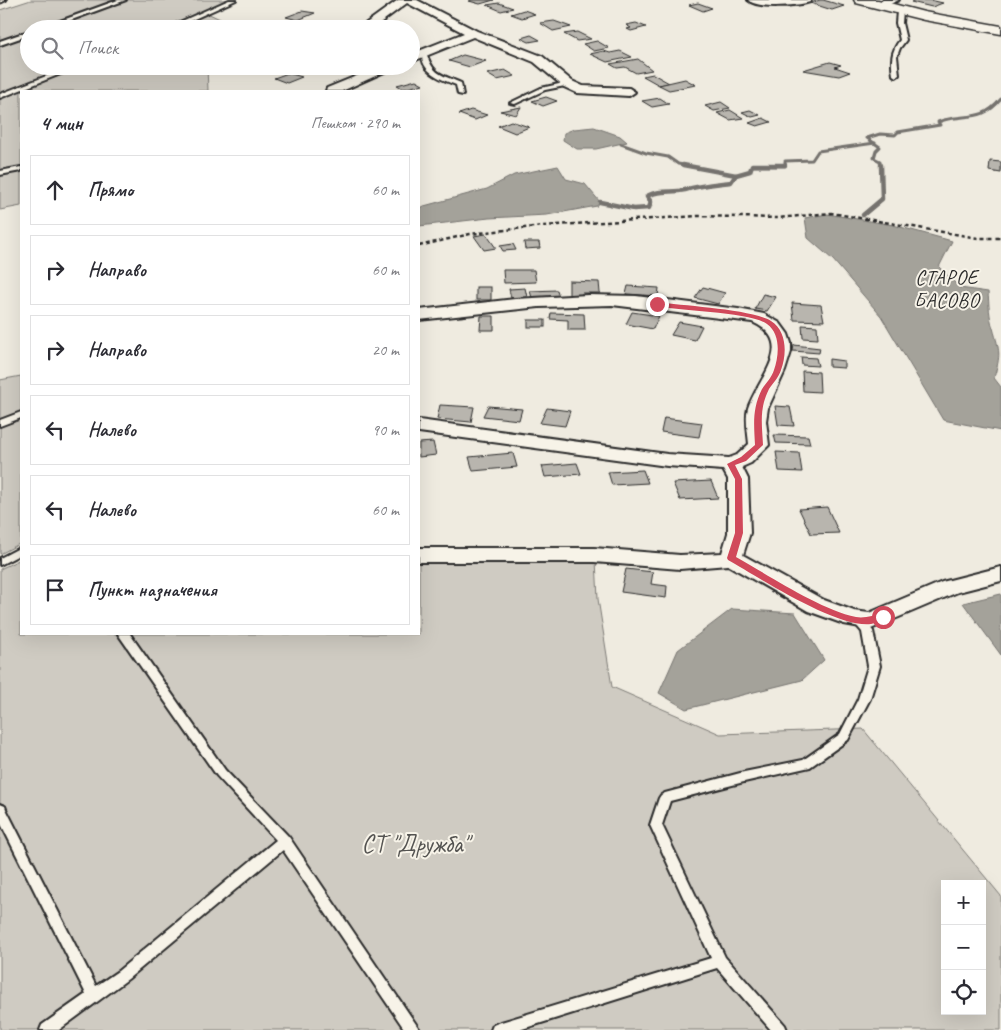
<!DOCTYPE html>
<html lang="ru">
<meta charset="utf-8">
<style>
:root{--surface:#fff;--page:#f7f7f7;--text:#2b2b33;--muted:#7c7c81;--line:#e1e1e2}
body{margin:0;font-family:Caveat,sans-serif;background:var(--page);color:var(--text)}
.controls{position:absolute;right:15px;bottom:15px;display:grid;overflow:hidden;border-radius:0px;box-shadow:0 5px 20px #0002}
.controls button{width:45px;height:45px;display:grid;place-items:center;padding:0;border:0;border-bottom:1px solid var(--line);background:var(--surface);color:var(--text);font:25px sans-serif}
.stop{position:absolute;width:15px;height:15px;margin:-11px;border:4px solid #d1495b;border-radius:50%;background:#fff}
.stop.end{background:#d1495b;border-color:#fff;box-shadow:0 1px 5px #0008}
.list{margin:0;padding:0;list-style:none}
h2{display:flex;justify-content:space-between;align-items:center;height:65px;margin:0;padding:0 20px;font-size:21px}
h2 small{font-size:16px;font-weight:400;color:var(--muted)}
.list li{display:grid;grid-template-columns:32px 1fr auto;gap:15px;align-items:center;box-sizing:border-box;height:70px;margin:0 10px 10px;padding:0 10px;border:1px solid var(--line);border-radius:0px}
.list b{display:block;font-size:19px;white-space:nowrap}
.list em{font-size:16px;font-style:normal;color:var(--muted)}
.icon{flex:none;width:28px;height:28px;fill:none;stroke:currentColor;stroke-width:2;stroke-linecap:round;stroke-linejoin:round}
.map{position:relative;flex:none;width:1001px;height:1030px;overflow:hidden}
.search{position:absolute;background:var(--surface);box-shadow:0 5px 20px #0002;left:20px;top:20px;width:400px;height:55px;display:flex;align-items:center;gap:12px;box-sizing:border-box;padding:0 18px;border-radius:28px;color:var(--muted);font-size:19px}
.panel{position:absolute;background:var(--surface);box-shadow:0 5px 20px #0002;left:20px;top:90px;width:400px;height:545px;border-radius:0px}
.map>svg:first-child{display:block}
.green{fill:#cfcbc2;stroke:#7d7b76;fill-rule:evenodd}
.water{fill:#a4a29a;stroke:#74726e}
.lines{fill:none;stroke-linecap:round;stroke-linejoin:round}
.stream-far1{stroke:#74726e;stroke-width:3}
.stream{stroke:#74726e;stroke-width:4.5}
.building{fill:#b8b5ae;stroke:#2b2b2b}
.lane-casing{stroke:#2b2b2b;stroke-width:4}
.street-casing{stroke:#2b2b2b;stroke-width:4}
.secondary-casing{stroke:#2b2b2b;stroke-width:3}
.path{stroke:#2b2b2b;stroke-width:2.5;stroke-dasharray:4 3;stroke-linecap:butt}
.lane{fill:#f7f3e8;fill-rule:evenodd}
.street{fill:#f7f3e8;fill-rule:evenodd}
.secondary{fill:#f7f3e8;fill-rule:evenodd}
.route{fill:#d1495b}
.labels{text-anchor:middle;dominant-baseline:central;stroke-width:4;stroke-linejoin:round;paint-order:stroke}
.far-quarter-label{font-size:20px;letter-spacing:1px;fill:#2b2b2b;stroke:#f7f3e8}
.near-park-label{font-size:25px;fill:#545351;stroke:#f7f3e8}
</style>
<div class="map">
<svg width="1001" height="1030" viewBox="0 0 1001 1030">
<rect width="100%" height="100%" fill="#efebe0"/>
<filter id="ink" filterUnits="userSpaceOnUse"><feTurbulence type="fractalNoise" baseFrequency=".02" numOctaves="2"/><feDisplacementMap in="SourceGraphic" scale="10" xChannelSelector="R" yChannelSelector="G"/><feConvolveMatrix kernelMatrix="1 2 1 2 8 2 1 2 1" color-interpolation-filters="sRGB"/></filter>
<g filter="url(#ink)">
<g class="green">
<polygon points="31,0 231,0 205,12 235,26 229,29 29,29 29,66 207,66 208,91 21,91 21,206 0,210 0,10"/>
<polygon points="21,376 21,543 0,554 0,380"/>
<path d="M 21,559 L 21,634 L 419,634 L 419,559 L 596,560 L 598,599 L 612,687 L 720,734 L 863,729 L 1001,896 L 1001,1030 L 0,1030 L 0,569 ZM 945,884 L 982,884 L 982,1011 L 945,1011 Z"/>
</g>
<g class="water">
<polygon points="594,127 620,136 627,142 596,149 577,149 563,140 564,133 574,129"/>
<polygon points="558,166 566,179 585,184 600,202 597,206 547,215 489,218 419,226 419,209 424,206 487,189 514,175"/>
<path d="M 827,214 L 893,225 L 952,241 L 939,267 L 960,288 L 988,292 C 989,304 989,317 993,328 C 1000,353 1001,353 994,378 L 1001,387 L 1001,431 L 943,420 L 881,316 L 833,260 L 808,238 L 805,218 Z"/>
<polygon points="1001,594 1001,655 963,603"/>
<polygon points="732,609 795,613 824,660 802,680 686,709 659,693 678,650"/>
</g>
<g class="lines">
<g class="stream-far1">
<polyline points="621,144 646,153 668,157 678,164 689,166"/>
<polyline points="752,166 785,166 785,161 812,160 818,151 875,143"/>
<path d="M 881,166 L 880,161 L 874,158 L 876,151 L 880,147 L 867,138 L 880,134 L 895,135 L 898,132 L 940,125 L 938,122 L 944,120 C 969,114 983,121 1001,99"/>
</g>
<g class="stream">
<polyline points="683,165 736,175"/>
<path d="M 600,202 L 634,209 L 649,208 L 651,202 L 647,196 C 660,189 671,193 685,190 C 700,185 715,184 731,182 L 736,175 L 750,171 L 752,165 L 785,165"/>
<polyline points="863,215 882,199 881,165"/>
</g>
</g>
<g class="building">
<polygon points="472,0 494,0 480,4 469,1"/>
<polygon points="820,0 823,0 844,6 832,10 810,3"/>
<polygon points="915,0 930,0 943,3 932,7 911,2"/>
<polygon points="499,3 513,8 501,11 487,5"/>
<polygon points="698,3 712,8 703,11 689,5"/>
<polygon points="524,10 535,14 522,18 511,14"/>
<polygon points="302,11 315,13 298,20 286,17"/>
<polygon points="554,21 571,27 553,31 540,23"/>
<polygon points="636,23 646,27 631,31 627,29 631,28 626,25"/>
<polygon points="577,32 591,39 577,41 564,34"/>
<polygon points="531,35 540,40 529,42 521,38"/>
<polygon points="597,41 609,48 594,51 583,44"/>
<polygon points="604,51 610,53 620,51 632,57 607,62 590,54"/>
<polygon points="463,55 486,61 470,67 449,61"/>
<polygon points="638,59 652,70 636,73 625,67 617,68 610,64"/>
<polygon points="830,62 841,65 835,67 850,72 839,76 803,70"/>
<polygon points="45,66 49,66 56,68 45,73 35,70"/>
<polygon points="252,66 275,66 276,67 262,72 248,68"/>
<polygon points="505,70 515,76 497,80 487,74"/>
<polygon points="288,73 302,77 287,83 274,78"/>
<polygon points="653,74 669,83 659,85 643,76"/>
<polygon points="685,79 696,85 669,90 659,85"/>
<polygon points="416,80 423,84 404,89 397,85"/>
<polygon points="546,97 557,101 543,106 532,101"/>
<polygon points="660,98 669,104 652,107 642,101"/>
<polygon points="721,102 730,108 714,111 705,106"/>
<polygon points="521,107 516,115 500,111"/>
<polygon points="471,110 487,115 475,120 459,114"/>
<polygon points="730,110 743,118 730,120 717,113"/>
<polygon points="750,110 760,115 752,117 742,112"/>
<polygon points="763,118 771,122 757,126 749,123"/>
<polygon points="511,121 529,127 515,133 498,126"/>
<polygon points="990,161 1001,162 1001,173 989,171"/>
<polygon points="486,234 496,248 484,250 474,236"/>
<polygon points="524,242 539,242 540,248 525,249"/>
<polygon points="513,244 516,250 503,251 500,246"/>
<polygon points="503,270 534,270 536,282 504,283"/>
<polygon points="569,281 599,282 600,293 582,293 582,297 569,297"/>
<polygon points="628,286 659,288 658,296 626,294"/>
<rect x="476" y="287" width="15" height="13"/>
<polygon points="703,287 725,293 718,304 695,298"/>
<polygon points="525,288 527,297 511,298 509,289"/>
<polygon points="557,290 560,300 533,301 530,291"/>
<polygon points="763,294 776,297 767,311 755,309"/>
<polygon points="792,303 821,305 824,321 794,320"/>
<polygon points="632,312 659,316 653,329 626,324"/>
<polygon points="551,313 584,314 585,330 568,330 568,320 550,319"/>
<polygon points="481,316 494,316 494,330 480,330"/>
<rect x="528" y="320" width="17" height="7"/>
<polygon points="679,322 702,326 695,340 671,335"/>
<polygon points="802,325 817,326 818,339 803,338"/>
<polygon points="794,345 820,348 819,353 793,351"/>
<polygon points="801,357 816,358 818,366 802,365"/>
<polygon points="829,359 844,361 844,368 829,367"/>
<polygon points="802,371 819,372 820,392 803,391"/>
<polygon points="440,405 474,407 471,422 437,419"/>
<polygon points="488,406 522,409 519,420 483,416"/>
<polygon points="775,406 790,407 794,426 778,425"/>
<polygon points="547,408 570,411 565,426 540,423"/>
<polygon points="664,418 702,423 699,437 661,432"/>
<polygon points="774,435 808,436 810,444 776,443"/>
<polygon points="433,442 436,455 419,457 419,443"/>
<polygon points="776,452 799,453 802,472 779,471"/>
<polygon points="513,453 517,467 473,471 469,457"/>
<polygon points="577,463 581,474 545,477 542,466"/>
<polygon points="643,470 648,483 612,485 608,472"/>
<polygon points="711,481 718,498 680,500 673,483"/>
<polygon points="827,507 839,533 811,534 799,509"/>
<polygon points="626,569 653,572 651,584 667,586 666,598 621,592"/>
</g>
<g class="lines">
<g class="lane-casing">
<g id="lane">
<polygon points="118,0 126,0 47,29 38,29"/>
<polygon points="229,0 236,0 172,29 164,29"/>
<path d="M 900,9 L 903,11 L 902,23 L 906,40 L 900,48 L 897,56 L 899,75 L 896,77 L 893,75 C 891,61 891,51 900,40 L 896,23 L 897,11 Z"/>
<polygon points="29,31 29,35 0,45 0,41"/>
<path d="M 422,52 L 426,52 C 433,75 440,74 461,83 L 463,95 L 458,94 L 456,85 C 441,79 420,72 422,52 Z"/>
<polygon points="72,66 81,66 0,98 0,94"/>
<polygon points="568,82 570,83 570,85 545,90 515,104 510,103 541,88"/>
<polygon points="21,167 21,171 0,175 0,171"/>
<polygon points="21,412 21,418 0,426 0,420"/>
<polygon points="21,547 21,554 0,565 0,558"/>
<polygon points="857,616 861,617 873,631 880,666 870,699 848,740 810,767 744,782 670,801 662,825 725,957 785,1025 787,1030 771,1030 717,968 519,1030 491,1030 493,1025 498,1023 711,958 650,825 659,798 661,795 665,793 744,772 803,760 840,734 858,699 868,666 862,632 852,620 853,617"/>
<polygon points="118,634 130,634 225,770 289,837 420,1030 405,1030 283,850 128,979 59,1030 40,1030 42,1025 86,994 0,822 0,804 5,806 6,809 96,986 118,971 276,840 217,776"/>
</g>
</g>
<g class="street-casing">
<g id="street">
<polygon points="0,0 6,0 0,3"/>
<polygon points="398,0 417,0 477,31 542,56 572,81 583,86 629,88 635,92 629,96 577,93 564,87 534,62 473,37 411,62 411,54 464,33 407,3 372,29 358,29"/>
<path d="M 748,0 L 811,0 L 810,2 C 797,6 757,9 748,0 Z"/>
<polygon points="883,0 899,0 883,7 875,7 873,5"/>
<polygon points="381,66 398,66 342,91 326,91 327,88"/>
<path d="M 588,295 L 636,296 L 738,309 L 764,314 L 780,323 L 788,334 L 791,343 L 791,352 L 785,371 L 768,408 L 766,421 L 769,445 L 751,463 L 742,467 L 748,479 L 750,533 L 743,555 L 824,600 L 854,611 L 869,613 L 942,582 L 1001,567 L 1001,581 L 958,592 L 871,629 L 844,624 L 808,611 L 728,565 L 680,569 L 594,562 L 419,562 L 419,548 L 594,548 L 680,555 L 722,553 L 728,533 L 728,479 L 723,470 L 667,466 L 419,432 L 419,420 L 667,454 L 729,458 L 737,455 L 749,444 C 748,432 745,419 748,408 C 758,378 798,342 752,322 L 612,305 L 539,307 L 419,320 L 419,310 L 515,299 Z"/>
</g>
</g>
<g class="secondary-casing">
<polygon id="secondary" points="854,0 878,0 924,12 1001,26 1001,34 924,20 856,3"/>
</g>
<polyline class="path" points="419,246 470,234 542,226 698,216 778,218 831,213 978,238 1001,238"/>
<use href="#lane" class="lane"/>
<use href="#street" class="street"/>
<use href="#secondary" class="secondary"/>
</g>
</g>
<path class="route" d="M 657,302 C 684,306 751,309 771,321 C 787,331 787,354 781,370 C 779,377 773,383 769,389 C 759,409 762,424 763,445 L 746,461 L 735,465 L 742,479 L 743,533 L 736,557 C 770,576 819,609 856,617 C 867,619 877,613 886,615 L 886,619 C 881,621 876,623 871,624 C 836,628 760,578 728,560 L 727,558 L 735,533 L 735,479 L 727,464 L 741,457 L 755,445 C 754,424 752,409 762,389 C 766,383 772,377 774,370 C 779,356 781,334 767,324 C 751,312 679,311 655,306 L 654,304 Z"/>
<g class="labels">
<g class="far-quarter-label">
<text x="947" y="277">СТАРОЕ<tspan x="947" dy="23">БАСОВО</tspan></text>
</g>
<g class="near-park-label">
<text x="415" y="844">СТ "Дружба"</text>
</g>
</g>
</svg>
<div class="controls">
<button>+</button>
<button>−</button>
<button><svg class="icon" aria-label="locate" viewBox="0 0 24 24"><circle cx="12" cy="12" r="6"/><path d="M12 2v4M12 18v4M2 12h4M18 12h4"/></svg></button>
</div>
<div class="stop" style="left:883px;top:617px"></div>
<div class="stop end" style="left:657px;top:304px"></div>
<div class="search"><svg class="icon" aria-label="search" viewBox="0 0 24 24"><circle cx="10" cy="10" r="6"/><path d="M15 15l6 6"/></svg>Поиск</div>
<section class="panel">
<h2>4 мин<small>Пешком · 290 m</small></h2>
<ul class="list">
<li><svg class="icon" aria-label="ahead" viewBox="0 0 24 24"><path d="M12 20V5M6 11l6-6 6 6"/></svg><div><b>Прямо</b></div><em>60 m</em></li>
<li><svg class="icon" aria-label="right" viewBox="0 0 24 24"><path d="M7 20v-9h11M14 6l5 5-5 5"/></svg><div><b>Направо</b></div><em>60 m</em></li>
<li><svg class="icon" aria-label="right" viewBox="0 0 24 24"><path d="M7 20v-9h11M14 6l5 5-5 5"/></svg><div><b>Направо</b></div><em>20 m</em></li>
<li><svg class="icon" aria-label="left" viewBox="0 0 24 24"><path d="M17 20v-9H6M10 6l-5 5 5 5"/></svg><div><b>Налево</b></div><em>90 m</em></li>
<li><svg class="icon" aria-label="left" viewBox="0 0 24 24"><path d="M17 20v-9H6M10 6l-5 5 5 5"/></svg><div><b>Налево</b></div><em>60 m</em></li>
<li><svg class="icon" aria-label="arrive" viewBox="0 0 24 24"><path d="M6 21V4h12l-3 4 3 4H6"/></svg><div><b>Пункт назначения</b></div></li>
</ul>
</section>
</div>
